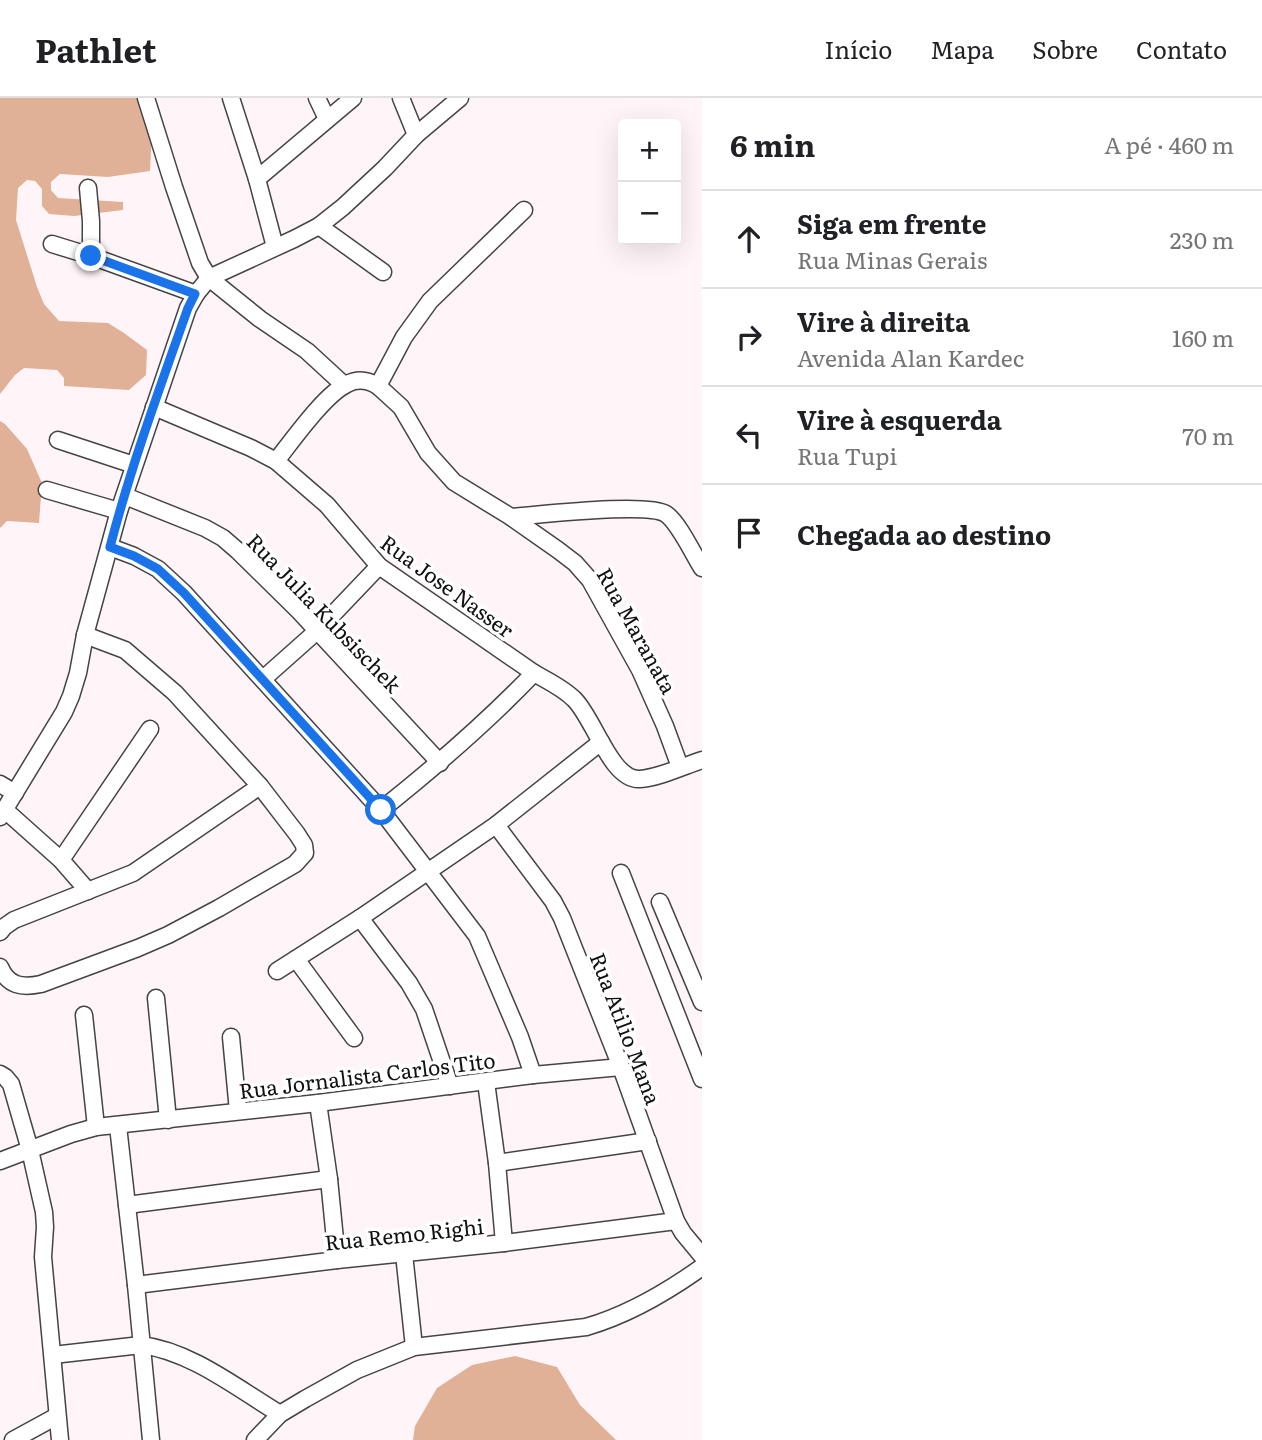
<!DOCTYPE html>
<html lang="pt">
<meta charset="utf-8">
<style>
:root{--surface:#fff;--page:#f2f2f2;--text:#202124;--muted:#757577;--line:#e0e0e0}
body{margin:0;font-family:Literata,serif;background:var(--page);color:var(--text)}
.controls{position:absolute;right:21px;top:21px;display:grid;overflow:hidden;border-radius:7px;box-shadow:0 7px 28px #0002}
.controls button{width:63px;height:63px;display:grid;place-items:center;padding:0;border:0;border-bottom:2px solid var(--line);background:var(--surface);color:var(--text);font:35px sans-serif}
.stop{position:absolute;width:21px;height:21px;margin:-16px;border:5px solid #1a73e8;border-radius:50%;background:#fff}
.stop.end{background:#1a73e8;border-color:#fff;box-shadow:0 2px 7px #0008}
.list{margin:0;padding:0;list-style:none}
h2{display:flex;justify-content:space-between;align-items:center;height:91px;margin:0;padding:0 28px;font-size:30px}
h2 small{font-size:23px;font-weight:400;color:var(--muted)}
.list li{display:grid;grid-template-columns:46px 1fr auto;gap:21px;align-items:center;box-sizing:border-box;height:98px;padding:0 28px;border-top:2px solid var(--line)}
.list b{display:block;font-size:26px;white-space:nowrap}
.list p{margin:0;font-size:23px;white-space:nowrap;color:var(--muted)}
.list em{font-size:23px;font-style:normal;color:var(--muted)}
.icon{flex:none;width:38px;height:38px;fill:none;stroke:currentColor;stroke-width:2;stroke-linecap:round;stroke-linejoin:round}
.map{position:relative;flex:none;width:702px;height:1342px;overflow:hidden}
header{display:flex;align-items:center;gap:42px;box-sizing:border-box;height:98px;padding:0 35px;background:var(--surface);border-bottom:2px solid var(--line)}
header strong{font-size:33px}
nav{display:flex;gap:38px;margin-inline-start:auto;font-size:24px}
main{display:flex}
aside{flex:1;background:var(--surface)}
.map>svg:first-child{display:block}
.forest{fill:#e1b197}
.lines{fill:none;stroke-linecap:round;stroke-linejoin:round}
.minor-casing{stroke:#444;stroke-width:19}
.minor{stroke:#fff;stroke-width:16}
.route{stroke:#1a73e8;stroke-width:9}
.labels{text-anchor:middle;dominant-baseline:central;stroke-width:7;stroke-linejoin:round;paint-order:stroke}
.street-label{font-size:21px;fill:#111;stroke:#fff}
</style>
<header>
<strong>Pathlet</strong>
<nav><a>Início</a><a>Mapa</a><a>Sobre</a><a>Contato</a></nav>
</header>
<main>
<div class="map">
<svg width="702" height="1342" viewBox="0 0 702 1342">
<rect width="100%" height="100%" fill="#fff5f9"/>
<g class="forest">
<polygon points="0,0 141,0 152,33 150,73 108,79 60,76 51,84 51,92 58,100 123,104 123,112 74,118 49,116 42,108 42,91 35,83 27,82 18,90 16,122 37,189 44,206 59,223 108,225 124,235 147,252 146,277 129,292 64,288 64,280 57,272 24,270 15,277 0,296"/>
<polygon points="0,323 5,326 27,351 42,385 39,425 7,423 0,430"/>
<polygon points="515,1258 557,1269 580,1307 616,1342 413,1342 415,1328 437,1290 472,1267"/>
</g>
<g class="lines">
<g class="minor-casing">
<g id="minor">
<polyline points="146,0 174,89 200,165 209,180 260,221 307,253 344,287"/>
<polyline points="231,0 257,81 275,149"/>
<polyline points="317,0 327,21"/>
<polyline points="401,0 416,37"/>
<polyline points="257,81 353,0"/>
<polyline points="88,90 91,123 91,158"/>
<polyline points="524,112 430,203 404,239 378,288 401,309 428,355 454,384 511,419 558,452 575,465 590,482 640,572 665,628 680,669"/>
<polyline points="319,128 383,174"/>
<polyline points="52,146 91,158 196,196"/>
<path d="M 154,309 L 251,350 L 276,363 L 327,407 L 379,468 L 534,575 C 548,583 563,590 574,601 C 594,620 611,683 640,681 C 658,680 684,668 702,662"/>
<polyline points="58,342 134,367"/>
<path d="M 276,363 C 292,343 325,296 347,286 C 358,280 368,282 378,288"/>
<polyline points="47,392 119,413"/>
<polyline points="125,398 205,430 223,440 238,453 299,513 440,665"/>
<path d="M 511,419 C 540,417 647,404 666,416 C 679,425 693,456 702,470"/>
<polyline points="110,449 134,458 158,471 184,495 381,712 477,838 520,939 533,977"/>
<polyline points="263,581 317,533 379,468"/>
<polyline points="0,686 15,695"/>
<polyline points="5,712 61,762 88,793"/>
<path d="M 381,712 C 435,669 486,625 534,575"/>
<polyline points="0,719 64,614 71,598 78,575 85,537 119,413 172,257 188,210 196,196 209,180 294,141 319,128 343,109 385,70 416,37 460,0"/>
<polyline points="496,727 553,803 562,820 621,969 676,1123 683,1135 702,1158"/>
<polyline points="61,762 150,631"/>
<polyline points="621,775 702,981"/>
<polyline points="660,804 702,904"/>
<polyline points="360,820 409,885 424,911 450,988"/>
<polyline points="0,834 4,829 14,822 133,775 260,688"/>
<polyline points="296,861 354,940"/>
<path d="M 0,869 C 8,888 22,890 41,886 L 138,850 L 168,837 L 219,810 L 295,766 L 305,755 L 304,747 L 297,736 L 260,688 L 175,595 L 125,552 L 85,537"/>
<polyline points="277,873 360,820 496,727 601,644"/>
<polyline points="156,900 168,1022"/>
<polyline points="84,917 96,1029"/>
<polyline points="231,939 238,1013"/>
<polyline points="0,976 5,979 11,986 30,1052 44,1114 45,1129 43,1159 60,1342"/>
<polyline points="486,984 497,1065 504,1145"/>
<polyline points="318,1005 329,1081 337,1162"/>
<polyline points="118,1028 136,1187 151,1342"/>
<polyline points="0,1063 71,1036 96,1029 318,1005 533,977 621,969"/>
<polyline points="497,1065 648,1043"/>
<polyline points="127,1107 329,1081"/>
<polyline points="404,1156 414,1249"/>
<polyline points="136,1187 337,1162 504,1145 676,1123"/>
<path d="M 53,1257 L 141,1247 C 191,1253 238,1291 280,1316"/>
<polyline points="13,1342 57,1318"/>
<path d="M 255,1342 L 280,1316 L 305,1301 L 357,1272 L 414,1249 L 586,1229 C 628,1217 667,1194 702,1169"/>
</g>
</g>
<use href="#minor" class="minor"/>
</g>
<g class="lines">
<path class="route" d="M 91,158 L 195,196 L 188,210 C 160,289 131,368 110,449 L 134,458 L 158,471 L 184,495 L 381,712"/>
</g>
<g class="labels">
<g class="street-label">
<text transform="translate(448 487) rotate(36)">Rua Jose Nasser</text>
<text transform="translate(325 514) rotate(46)">Rua Julia Kubsischek</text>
<text transform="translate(638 532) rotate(61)">Rua Maranata</text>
<text transform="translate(627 930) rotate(69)">Rua Atilio Mana</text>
<text transform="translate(367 976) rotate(-7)">Rua Jornalista Carlos Tito</text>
<text transform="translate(404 1135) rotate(-6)">Rua Remo Righi</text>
</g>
</g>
</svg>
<div class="controls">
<button>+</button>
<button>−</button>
</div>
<div class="stop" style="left:381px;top:712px"></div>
<div class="stop end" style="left:91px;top:158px"></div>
</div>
<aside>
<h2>6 min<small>A pé · 460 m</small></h2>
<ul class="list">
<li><svg class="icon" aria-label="ahead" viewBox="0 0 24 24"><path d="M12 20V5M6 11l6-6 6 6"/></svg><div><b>Siga em frente</b><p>Rua Minas Gerais</p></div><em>230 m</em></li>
<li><svg class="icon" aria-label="right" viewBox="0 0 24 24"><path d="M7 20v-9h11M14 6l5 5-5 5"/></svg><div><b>Vire à direita</b><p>Avenida Alan Kardec</p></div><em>160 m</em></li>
<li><svg class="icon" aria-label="left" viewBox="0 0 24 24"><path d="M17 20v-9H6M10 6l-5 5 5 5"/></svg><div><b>Vire à esquerda</b><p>Rua Tupi</p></div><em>70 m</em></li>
<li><svg class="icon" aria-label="arrive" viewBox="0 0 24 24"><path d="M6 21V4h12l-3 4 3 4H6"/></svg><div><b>Chegada ao destino</b></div></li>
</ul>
</aside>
</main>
